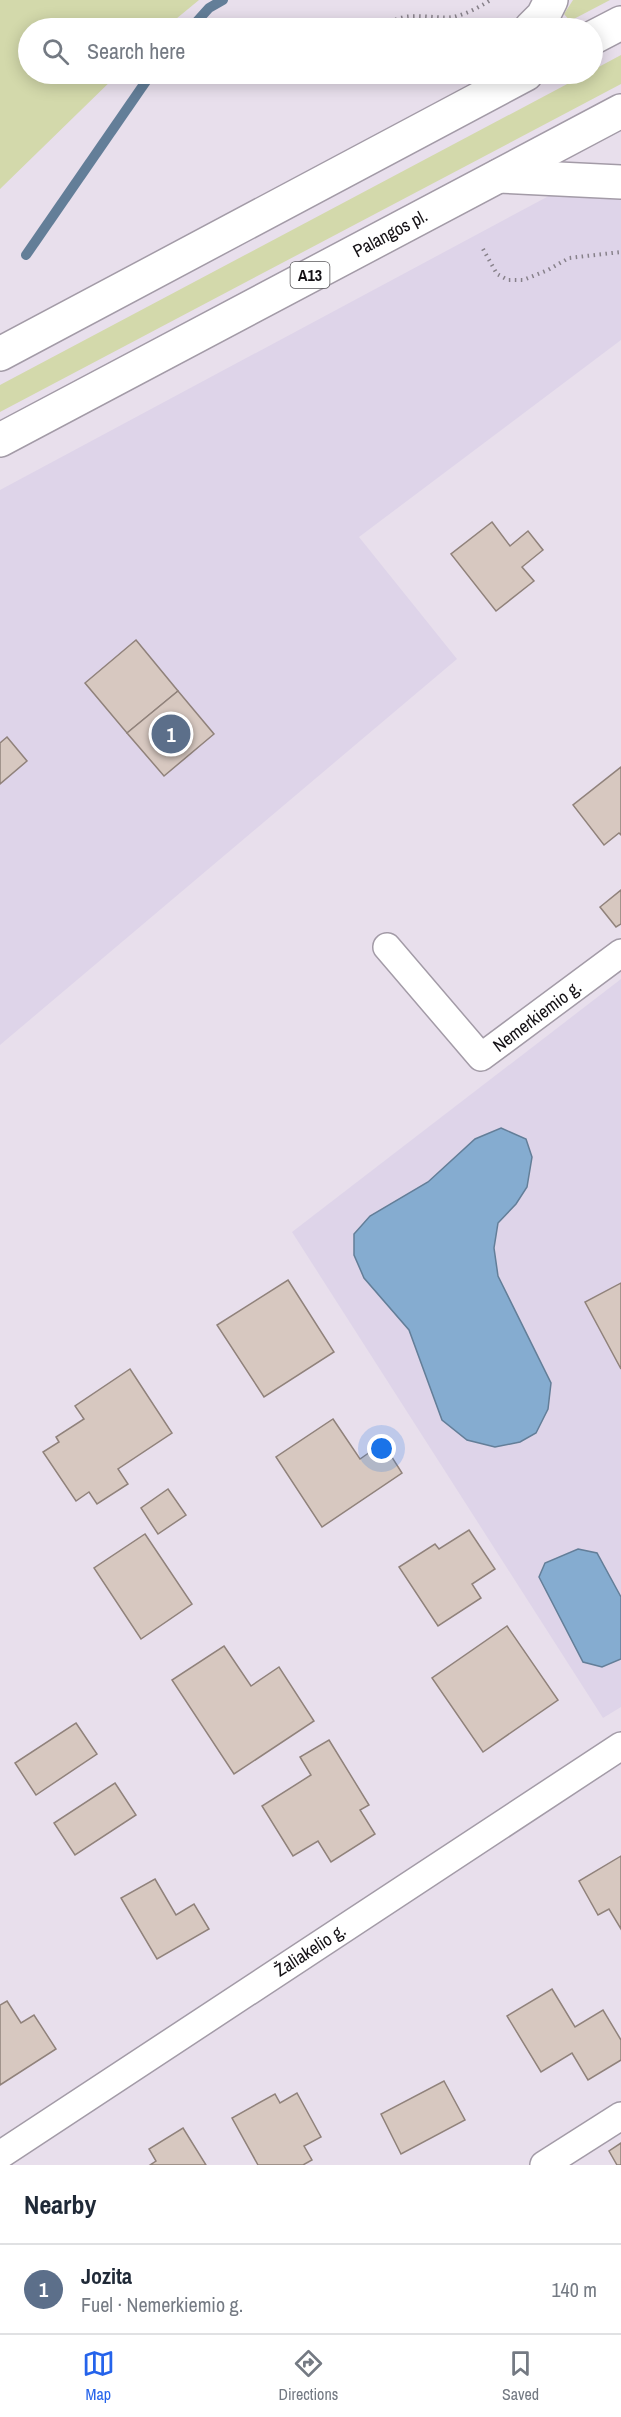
<!DOCTYPE html>
<meta charset="utf-8">
<style>
:root{--surface:#fff;--page:#f2f2f3;--text:#1f2937;--muted:#747a83;--line:#e0e1e3;--accent:#2563eb}
body{margin:0;font-family:"Archivo Narrow",sans-serif;background:var(--page);color:var(--text)}
.you{position:absolute;left:382px;top:1449px;width:21px;height:21px;margin:-15px;border:4px solid #fff;border-radius:50%;background:#1a73e8;box-shadow:0 0 0 9px #1a73e833}
.badge{display:grid;place-items:center;width:39px;height:39px;border-radius:50%;background:var(--accent);color:#fff;font-size:20px;font-weight:700}
.pin{position:absolute;translate:-50% -50%;border:3px solid #fff;box-shadow:0 2px 6px #0006}
.list{margin:0;padding:0;list-style:none}
h2{display:flex;justify-content:space-between;align-items:center;height:78px;margin:0;padding:0 24px;font-size:26px}
h2 small{font-size:20px;font-weight:400;color:var(--muted)}
.list li{display:grid;grid-template-columns:39px 1fr auto;gap:18px;align-items:center;box-sizing:border-box;height:90px;padding:0 24px;border-top:2px solid var(--line)}
.list b{display:block;font-size:22px;white-space:nowrap}
.list p{margin:0;font-size:20px;white-space:nowrap;color:var(--muted)}
.list em{font-size:20px;font-style:normal;color:var(--muted)}
.icon{flex:none;width:33px;height:33px;fill:none;stroke:currentColor;stroke-width:2;stroke-linecap:round;stroke-linejoin:round}
.map{position:relative;flex:none;width:621px;height:2165px;overflow:hidden}
.search{position:absolute;background:var(--surface);box-shadow:0 3px 15px #0003;left:18px;right:18px;top:18px;height:66px;display:flex;align-items:center;gap:15px;box-sizing:border-box;padding:0 21px;border-radius:33px;color:var(--muted);font-size:22px}
.sheet{height:168px;background:var(--surface)}
nav{display:flex;justify-content:space-around;align-items:center;box-sizing:border-box;height:84px;border-top:2px solid var(--line);background:var(--surface);font-size:16px;color:var(--muted)}
nav a{display:grid;justify-items:center;gap:3px}
nav .on{color:var(--accent)}
.map>svg:first-child{display:block}
.commercial{fill:#ded4e9}
.green{fill:#d3d9ab}
.water{fill:#85acd0;stroke:#637e98;stroke-width:1.5}
.lines{fill:none;stroke-linecap:round;stroke-linejoin:round}
.stream{stroke:#637e98;stroke-width:10}
.building{fill:#d7c8c0;stroke:#90827b;stroke-width:1.5}
.street-casing{stroke:#a39ba7;stroke-width:30}
.highway-casing{stroke:#a39ba7;stroke-width:36}
.path{stroke:#87818a;stroke-width:4;stroke-dasharray:1.5 4.5;stroke-linecap:butt}
.street{stroke:#fff;stroke-width:27}
.highway{stroke:#fff;stroke-width:33}
.labels{text-anchor:middle;dominant-baseline:central;stroke-width:6;stroke-linejoin:round;paint-order:stroke}
.shield{fill:#fff;stroke:#5a585b;stroke-width:1.5}
.shield-label{font-size:16px;font-weight:bold;fill:#141115}
.street-label{font-size:18px;fill:#141115;stroke:#fff}
</style>
<div class="map">
<svg width="621" height="2165" viewBox="0 0 621 2165">
<rect width="100%" height="100%" fill="#e8dfec"/>
<g class="commercial">
<polygon points="560,190 621,198 621,340 359,537 457,659 0,1045 0,490"/>
<polygon points="621,979 621,1707 603,1718 292,1232"/>
</g>
<g class="green">
<polygon points="0,0 199,0 165,28 28,28 28,74 118,74 0,189"/>
<polygon points="573,0 610,0 570,21 564,14"/>
<polygon points="621,55 621,84 0,412 0,385 586,74 592,74 593,70"/>
</g>
<g class="water">
<polygon points="501,1128 526,1139 532,1157 527,1187 516,1204 498,1223 494,1248 498,1276 551,1383 548,1409 536,1433 520,1442 495,1447 467,1440 442,1420 409,1330 364,1278 354,1255 354,1234 370,1216 428,1182 475,1139"/>
<polygon points="578,1549 597,1553 621,1597 621,1659 602,1667 583,1662 539,1577 545,1563"/>
</g>
<g class="lines">
<g class="stream">
<polyline points="191,28 209,8 223,0"/>
<polyline points="26,255 151,74"/>
</g>
</g>
<g class="building">
<polygon points="492,522 510,546 528,531 543,550 522,567 534,581 496,611 451,554"/>
<polygon points="136,640 178,691 127,733 85,683"/>
<polygon points="178,691 214,734 164,776 127,733"/>
<polygon points="7,737 27,761 0,784 0,743"/>
<polygon points="621,767 621,835 619,833 604,845 573,805"/>
<polygon points="621,890 621,924 616,927 600,907"/>
<polygon points="288,1280 334,1352 264,1397 217,1325"/>
<polygon points="621,1283 621,1369 585,1302"/>
<polygon points="130,1369 172,1433 118,1469 128,1484 97,1504 89,1492 76,1501 43,1452 59,1442 56,1437 84,1419 75,1406"/>
<polygon points="333,1419 360,1459 383,1443 402,1473 322,1527 276,1457"/>
<polygon points="168,1489 186,1515 158,1534 141,1508"/>
<polygon points="469,1530 495,1569 472,1584 481,1598 438,1626 399,1567 435,1544 439,1549"/>
<polygon points="145,1534 192,1604 141,1639 94,1568"/>
<polygon points="507,1626 558,1700 483,1752 432,1678"/>
<polygon points="224,1646 251,1686 279,1667 314,1721 234,1774 172,1680"/>
<polygon points="76,1723 97,1754 36,1795 15,1763"/>
<polygon points="329,1740 369,1805 360,1810 375,1834 331,1862 318,1841 293,1856 262,1806 311,1775 300,1757"/>
<polygon points="115,1783 136,1815 75,1855 54,1823"/>
<polygon points="621,1856 621,1929 609,1909 598,1915 579,1881"/>
<polygon points="155,1879 176,1915 194,1904 209,1929 157,1959 121,1898"/>
<polygon points="552,1989 575,2027 603,2010 621,2040 621,2060 588,2080 572,2053 541,2072 507,2016"/>
<polygon points="7,2001 21,2023 34,2015 56,2049 0,2085 0,2005"/>
<polygon points="444,2081 465,2120 401,2154 381,2114"/>
<polygon points="297,2093 321,2137 304,2146 312,2160 303,2165 258,2165 232,2118 275,2094 280,2103"/>
<polygon points="183,2128 206,2165 150,2165 156,2161 149,2149"/>
<polygon points="621,2143 621,2165 617,2165 609,2151"/>
</g>
<g class="lines">
<g class="street-casing">
<g id="street">
<polyline points="387,947 481,1057 621,953"/>
<polyline points="0,2155 621,1746"/>
<polyline points="544,2165 621,2116"/>
</g>
</g>
<g class="highway-casing">
<g id="highway">
<polyline points="531,28 543,16 551,0"/>
<polyline points="592,38 621,23"/>
<polyline points="499,176 621,182"/>
<polyline points="0,354 526,74"/>
<polyline points="0,440 621,111"/>
</g>
</g>
<g class="path">
<path d="M 387,28 C 398,8 434,20 453,17 C 467,14 479,7 491,0"/>
<polyline points="390,74 393,80"/>
<polyline points="483,249 497,274 508,280 523,280 548,270 569,258 621,252"/>
</g>
<use href="#street" class="street"/>
<use href="#highway" class="highway"/>
</g>
<g class="labels">
<rect class="shield" x="290.5" y="262" width="39" height="26" rx="4.5"/>
<g class="shield-label">
<text x="310" y="275">A13</text>
</g>
<g class="street-label">
<text transform="translate(390 233) rotate(-28)">Palangos pl.</text>
<text transform="translate(537 1016) rotate(-37)">Nemerkiemio g.</text>
<text transform="translate(310 1950) rotate(-33)">Žaliakelio g.</text>
</g>
</g>
</svg>
<div class="you"></div>
<div class="pin badge" style="left:171px;top:734px;background:#5c6f8a">1</div>
<div class="search"><svg class="icon" aria-label="search" viewBox="0 0 24 24"><circle cx="10" cy="10" r="6"/><path d="M15 15l6 6"/></svg>Search here</div>
</div>
<section class="sheet">
<h2>Nearby<small></small></h2>
<ul class="list">
<li><span class="badge" style="background:#5c6f8a">1</span><div><b>Jozita</b><p>Fuel · Nemerkiemio g.</p></div><em>140 m</em></li>
</ul>
</section>
<nav>
<a class="on"><svg class="icon" aria-label="map" viewBox="0 0 24 24"><path d="M3 6l6-2 6 2 6-2v14l-6 2-6-2-6 2zM9 4v14M15 6v14"/></svg>Map</a>
<a><svg class="icon" aria-label="directions" viewBox="0 0 24 24"><path d="M12 3l9 9-9 9-9-9zM9 14v-3h6M13 9l2 2-2 2"/></svg>Directions</a>
<a><svg class="icon" aria-label="saved" viewBox="0 0 24 24"><path d="M7 4h10v16l-5-4-5 4z"/></svg>Saved</a>
</nav>
